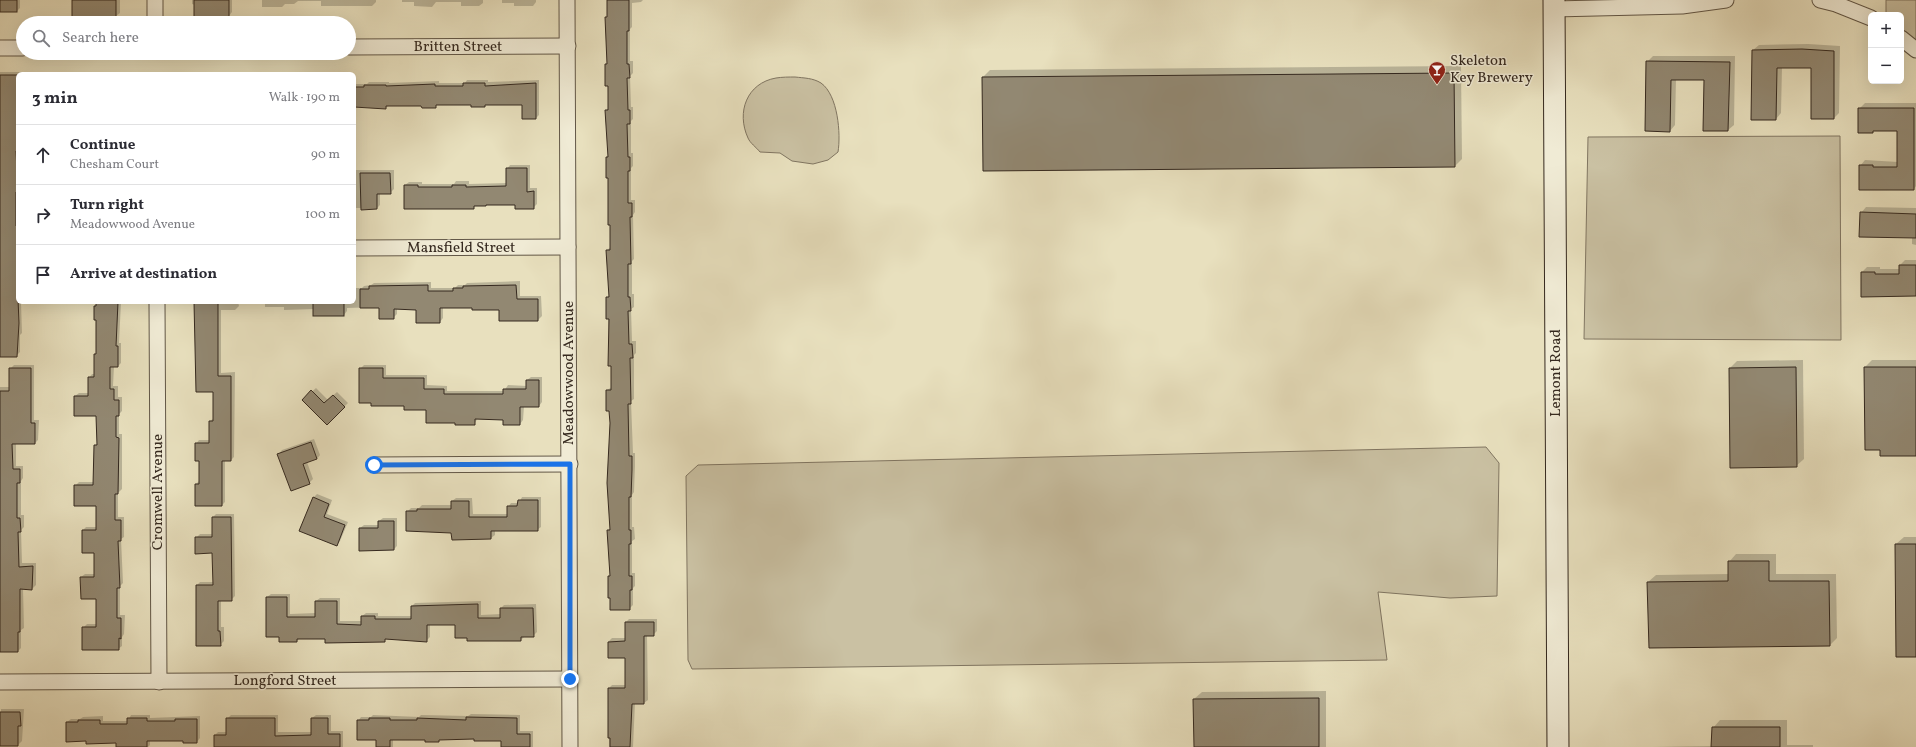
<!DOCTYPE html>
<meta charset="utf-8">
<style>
:root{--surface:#fff;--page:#f7f7f7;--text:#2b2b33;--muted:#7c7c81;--line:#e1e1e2}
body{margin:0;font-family:Vollkorn,serif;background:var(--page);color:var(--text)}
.controls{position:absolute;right:12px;top:12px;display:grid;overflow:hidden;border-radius:6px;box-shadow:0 4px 16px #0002}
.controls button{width:36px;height:36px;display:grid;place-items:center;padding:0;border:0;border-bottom:1px solid var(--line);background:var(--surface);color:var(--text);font:20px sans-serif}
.stop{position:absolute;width:12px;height:12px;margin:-9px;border:3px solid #1a73e8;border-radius:50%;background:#fff}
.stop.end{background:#1a73e8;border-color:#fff;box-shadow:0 1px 4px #0008}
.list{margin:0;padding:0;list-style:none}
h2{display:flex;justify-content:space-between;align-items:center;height:52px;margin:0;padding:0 16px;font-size:17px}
h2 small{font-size:13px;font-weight:400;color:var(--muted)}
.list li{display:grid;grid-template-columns:26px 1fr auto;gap:12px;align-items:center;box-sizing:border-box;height:60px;padding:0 16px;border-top:1px solid var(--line)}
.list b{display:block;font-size:15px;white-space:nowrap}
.list p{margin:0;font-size:13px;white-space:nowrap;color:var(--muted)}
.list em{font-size:13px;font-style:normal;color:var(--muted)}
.icon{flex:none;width:22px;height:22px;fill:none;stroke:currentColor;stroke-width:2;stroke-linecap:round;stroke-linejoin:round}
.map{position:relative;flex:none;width:1916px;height:747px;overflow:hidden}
.search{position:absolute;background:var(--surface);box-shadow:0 4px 16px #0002;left:16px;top:16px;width:340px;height:44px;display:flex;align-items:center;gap:10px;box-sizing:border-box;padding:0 14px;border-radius:22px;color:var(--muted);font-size:15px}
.panel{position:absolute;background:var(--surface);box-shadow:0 4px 16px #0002;left:16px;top:72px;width:340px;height:232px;border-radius:6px}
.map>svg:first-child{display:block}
.green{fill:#cac1a3;stroke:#807561}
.shadow{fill:#0003}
.building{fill:#928872;stroke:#35291f}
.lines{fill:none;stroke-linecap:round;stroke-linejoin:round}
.street-casing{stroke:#625747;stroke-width:17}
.secondary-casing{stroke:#35291f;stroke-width:23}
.street{stroke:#f0ebd5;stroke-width:15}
.secondary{stroke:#f0ebd5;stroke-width:21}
.route{stroke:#1a73e8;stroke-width:5}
.labels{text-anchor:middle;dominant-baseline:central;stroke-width:3;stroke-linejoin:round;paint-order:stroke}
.street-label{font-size:15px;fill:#35291f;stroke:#f0ebd5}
.poi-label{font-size:15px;fill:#35291f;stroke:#f0ebd5;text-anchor:start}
</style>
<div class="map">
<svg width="1916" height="747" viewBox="0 0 1916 747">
<rect width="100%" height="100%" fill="#e8e0be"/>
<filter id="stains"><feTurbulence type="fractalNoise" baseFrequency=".005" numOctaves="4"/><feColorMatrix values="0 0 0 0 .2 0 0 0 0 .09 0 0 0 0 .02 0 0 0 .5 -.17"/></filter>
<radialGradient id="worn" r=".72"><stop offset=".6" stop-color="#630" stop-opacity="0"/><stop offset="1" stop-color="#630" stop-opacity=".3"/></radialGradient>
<g class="green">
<polygon points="1886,0 1916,0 1916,41 1901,28 1901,15 1886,15"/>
<path d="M 795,77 C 804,78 813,78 821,83 C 838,95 841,134 838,152 L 828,160 L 813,164 L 792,161 L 780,153 L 760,152 C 756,147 750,143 748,138 C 736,112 747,83 776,78 C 782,77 789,77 795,77 Z"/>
<polygon points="1840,136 1841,340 1584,339 1588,137"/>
<polygon points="1486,447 1499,463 1497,596 1450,598 1378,592 1387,660 692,669 688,660 686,476 698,465"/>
</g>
<g class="shadow">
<polygon points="0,0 20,0 20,8 17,11 0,11"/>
<polygon points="73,0 120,0 120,13 116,16 73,16"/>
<polygon points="192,0 232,0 232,12 229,16 192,4"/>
<polygon points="262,0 376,0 376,2 372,6 321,6 321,1 298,1 294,4 285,4 282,7 262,7"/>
<polygon points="402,0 483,0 483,3 479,6 461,6 461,2 436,2 432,7 414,6 414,2 402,2"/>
<polygon points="502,0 536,0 536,2 533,6 514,6 514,3 502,3"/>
<polygon points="607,0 643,0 641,2 632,3 632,27 630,29 630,61 633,61 633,73 630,76 631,107 633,107 633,119 631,121 631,153 633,153 633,166 631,168 631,200 635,200 635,212 633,215 634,259 632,261 632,294 634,294 634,307 631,309 632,341 636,341 636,353 634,355 634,399 631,401 633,453 635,453 635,466 634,492 632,495 632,527 634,527 635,539 632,541 632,573 635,573 635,586 633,588 633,605 629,609 609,577 611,575 608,530 611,528 611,423 607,390 612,387 607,298 610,295 607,250 611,247 607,157 609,155 606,110 609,108 606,64 608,62 606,18 608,15"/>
<polygon points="1808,44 1840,46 1839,113 1834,118 1812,67 1782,67 1781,113 1776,119 1753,50 1759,45"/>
<polygon points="1653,56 1735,56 1734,125 1728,130 1704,130 1705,79 1676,79 1675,125 1670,131 1647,62"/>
<polygon points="1461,66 1462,159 1455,166 983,77 990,70"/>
<polygon points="0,72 36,72 36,74 18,74 18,302 21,302 22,333 20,335 20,352 16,356 0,356"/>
<polygon points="467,80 488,80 488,82 539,80 539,115 536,118 523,104 486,104 484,106 472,104 437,104 435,107 422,105 389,105 386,108 354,106 354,84 367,84 369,82 389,82 389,83 439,81 439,83 465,83"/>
<polygon points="1865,103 1916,103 1916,186 1914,189 1860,166 1865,160 1898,162 1898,130 1875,130 1872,132 1859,109"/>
<polygon points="510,165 530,165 530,188 537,188 537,204 533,208 516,204 475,205 473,208 405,185 409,182 422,182 422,184 454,184 456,181 469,181 469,184 507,183 507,169"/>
<polygon points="354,170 394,170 394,189 390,193 380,193 380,205 377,208 354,208"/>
<polygon points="1866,207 1916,208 1916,245 1912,244 1912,237 1861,213"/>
<polygon points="1905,260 1916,260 1916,295 1862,272 1867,267 1880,267 1880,269 1900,269 1900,265"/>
<polygon points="520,281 520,296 541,296 542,316 538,320 500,309 473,307 443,307 443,318 440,322 417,309 397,308 397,314 393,318 380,307 347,308 347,311 344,315 314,309 284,310 284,307 265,307 265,302 354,302 354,288 362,288 364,286 371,285 374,283 431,282 431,288 455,288 458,285 465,285 467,283"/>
<polygon points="97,302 121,302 119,343 121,343 121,363 118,366 114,366 113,386 118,386 118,397 122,397 122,411 119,414 119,434 122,434 122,489 118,493 118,517 124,517 124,537 121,539 123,583 120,586 120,615 125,615 124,634 122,637 122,646 118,649 83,628 87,624 97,624 97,598 81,577 85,574 95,574 95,552 83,530 86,527 97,527 97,505 75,486 79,482 94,482 95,446 98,443 97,415 75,396 79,393 89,393 89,378 92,374 95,374 95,354 97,352 97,319 95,307"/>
<polygon points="195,302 238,302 239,306 235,310 221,310 221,373 235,372 234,457 231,460 225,460 225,502 222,505 196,484 199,481 200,460 196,444 199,440 210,440 210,421 214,418 214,391"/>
<polygon points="1803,360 1804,459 1796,466 1731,467 1730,368 1737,361"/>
<polygon points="1872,360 1916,360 1916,455 1865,367"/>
<polygon points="14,365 34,365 34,420 39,420 38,440 35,443 16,443 16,466 23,466 23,478 21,481 21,515 24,515 24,527 21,530 22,563 36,563 36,585 32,589 23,588 24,628 21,630 21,648 18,651 0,651 0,387 10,387 10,369"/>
<polygon points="364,365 386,365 386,375 427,375 427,385 447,386 447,391 504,391 508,385 527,386 527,380 531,377 542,377 542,402 539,406 524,406 523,420 520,424 504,419 478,418 474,424 456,422 427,409 405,405 360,369"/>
<polygon points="316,388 328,400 337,392 348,403 327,424 303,400"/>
<polygon points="314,439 320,455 317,459 307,462 313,479 309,483 279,454 282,450"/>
<polygon points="317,494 332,500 327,514 348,522 340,541 337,545 313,498"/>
<polygon points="522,497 541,497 541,527 537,530 495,530 495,535 491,538 453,539 452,532 407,512 411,508 419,508 422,505 452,505 452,501 456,498 472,498 473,514 508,514 508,507 511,503 519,503"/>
<polygon points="216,514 234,514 235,596 231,600 221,600 221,627 224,627 224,641 220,645 197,585 200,582 214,582 213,552 196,538 200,534 213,534 213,517"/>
<polygon points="383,518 397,518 397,546 394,549 360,528 364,525 379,525 379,521"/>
<polygon points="1904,537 1916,537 1916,656 1896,544"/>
<polygon points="1736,554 1776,554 1776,574 1836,574 1837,638 1830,645 1648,582 1656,575 1729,574 1729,562"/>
<polygon points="271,594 290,594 290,614 316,613 316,601 320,598 340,598 340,621 362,621 362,616 366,613 378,613 378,616 412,616 412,606 415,603 481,601 481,615 501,614 501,608 504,605 536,604 537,632 533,636 524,637 521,640 468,637 456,624 430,624 430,637 427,640 387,638 384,641 300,638 297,641 280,636 267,597"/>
<polygon points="629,619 657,619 657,631 653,635 647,635 648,700 644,703 635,703 633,747 609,747 609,688 612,685 626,685 626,657 608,642 612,638 626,638 626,622"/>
<polygon points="1326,691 1326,747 1195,747 1194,699 1202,692"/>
<polygon points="1,709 24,709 22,741 18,745 0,745"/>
<polygon points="471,714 520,715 520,731 533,731 533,747 502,747 502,740 475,738 393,739 393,747 377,747 377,739 358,721 361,717 371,717 373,715 419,717 421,715 468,716"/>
<polygon points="131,715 150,715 150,718 200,716 200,738 197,742 184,740 150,740 150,745 148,747 117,747 117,742 87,740 67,722 71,719 80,719 83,717 103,716 103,721 128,721"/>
<polygon points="231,715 278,715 278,732 312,732 312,718 316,715 331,715 331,731 343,731 343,747 215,747 215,735 218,732 227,732 227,719"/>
<polygon points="1720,720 1787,720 1787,745 1813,745 1813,747 1652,747 1712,746 1713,728"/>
</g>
<g class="building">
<rect x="0" y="0" width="17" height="12"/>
<rect x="72" y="0" width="44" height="17"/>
<rect x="194" y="0" width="35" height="17"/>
<polygon points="607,0 629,0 629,31 627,31 627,64 629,64 630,78 627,78 628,110 630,110 630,124 627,124 628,157 630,157 630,171 628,171 628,203 632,203 632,217 630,217 631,264 628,264 628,297 630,297 631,311 628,311 629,344 632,344 633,358 630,358 631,404 628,404 629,456 632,456 632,470 631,497 629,497 629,530 631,530 631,544 629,544 629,576 632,576 632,590 630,590 630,610 610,610 610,598 608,598 608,576 610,576 607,530 610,530 607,483 610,423 609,411 606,411 606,390 611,390 611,366 608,366 609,319 606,319 606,297 609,297 606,250 610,250 610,225 608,225 608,178 606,178 606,157 608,157 605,110 608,110 608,86 605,86 605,64 607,64 605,17 607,17"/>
<polygon points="1802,49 1834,51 1834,119 1811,119 1811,68 1777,68 1776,120 1751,120 1752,50"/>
<polygon points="1646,61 1730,62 1728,131 1703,131 1704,80 1671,80 1670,132 1645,131"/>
<polygon points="1454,73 1455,167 983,171 982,77"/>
<polygon points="0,75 18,75 18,151 16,151 18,192 16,192 16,226 18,226 17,275 19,323 17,357 0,357"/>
<polygon points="463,83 485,83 485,86 536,83 536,119 522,119 522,105 485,105 485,107 471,107 471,105 436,105 436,108 422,108 421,106 386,106 386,109 354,107 354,87 364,87 364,85 386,85 386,86 435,84 435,86 463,86"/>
<polygon points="1858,108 1914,108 1914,190 1859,190 1859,165 1873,165 1873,167 1897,167 1897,131 1873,131 1873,133 1858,133"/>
<polygon points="506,168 527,168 527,192 534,191 534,209 515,209 515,205 486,205 486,206 474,206 474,209 404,209 404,185 418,185 418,187 452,187 452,185 466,185 466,187 506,186"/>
<polygon points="360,173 390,173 391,194 377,194 377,209 361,210"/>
<polygon points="1860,212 1916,214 1916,238 1859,237"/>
<polygon points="1899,265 1916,265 1916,296 1861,297 1861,272 1875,272 1875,274 1899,274"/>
<polygon points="428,285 428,291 453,291 453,288 463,288 463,286 516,285 517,299 538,299 538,321 499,321 499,310 472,310 472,308 440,308 440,323 416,323 416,310 394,309 394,319 379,319 379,308 360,308 360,289 369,289 369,286"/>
<polygon points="96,302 118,302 116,346 118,346 118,367 110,367 110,389 114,389 114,400 119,400 119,416 116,416 116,437 119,438 118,494 115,494 115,520 121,520 121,541 118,541 120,588 117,588 117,618 121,618 121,639 119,638 119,650 82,650 82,627 96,627 96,599 81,599 80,577 94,577 94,553 82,553 82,530 96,530 96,506 74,506 74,485 93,485 94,445 97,445 96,416 74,416 74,396 88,396 88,377 94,377 94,354 96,354 96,320 94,320 94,306 96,306"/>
<polygon points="194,302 218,302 218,376 231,376 231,461 222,461 222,506 195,506 195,484 199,484 199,461 195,461 195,443 209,443 209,421 213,421 213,392 196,392"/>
<rect x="313" y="302" width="31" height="14"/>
<polygon points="1796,367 1797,467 1730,468 1729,368"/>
<polygon points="1864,367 1916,367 1916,456 1880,456 1880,450 1865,450"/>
<polygon points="9,368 31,368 31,423 35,423 35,444 12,444 13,469 20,469 20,483 17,483 17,518 20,518 21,532 18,532 19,567 33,566 32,590 20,589 20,632 18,632 18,652 0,652 0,391 9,391"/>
<polygon points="359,368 383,368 383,378 424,378 424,389 444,389 444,394 503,394 503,389 526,389 526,380 539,380 539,407 520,407 520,425 503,425 503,420 475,419 475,425 455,425 455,423 426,423 426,410 404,410 404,406 371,406 371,403 359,403"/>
<polygon points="311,390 324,403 333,395 345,407 327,425 302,400"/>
<polygon points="311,442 317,459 303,464 310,484 291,491 277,454"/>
<polygon points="313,497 329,504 324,517 345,525 337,546 299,531"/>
<polygon points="518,500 538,500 538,531 491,531 491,539 452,540 451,533 406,531 406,511 417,511 417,509 451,509 451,501 469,501 469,517 507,517 507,506 517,506"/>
<polygon points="212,517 231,517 232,601 218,601 218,631 220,631 221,646 196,646 196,585 213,585 212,553 195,554 195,537 212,537"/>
<polygon points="378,521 394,521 394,550 359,551 359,528 378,528"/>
<polygon points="1895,544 1916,544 1916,657 1896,657"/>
<polygon points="1728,561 1769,561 1769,581 1829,581 1830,646 1649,648 1647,582 1728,581"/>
<polygon points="266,597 287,597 287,617 315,617 315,601 337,601 337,624 361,625 361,616 375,616 375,619 411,619 411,606 478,604 478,618 500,618 500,608 533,608 534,637 521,637 521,641 467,641 467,638 455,638 455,625 427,625 427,642 385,639 385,642 325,643 325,639 297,639 297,642 279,642 279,637 266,637"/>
<polygon points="625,622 654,622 654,636 644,636 644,704 632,704 630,747 610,747 610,738 608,738 608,688 625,688 625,658 608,658 608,642 625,641"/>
<polygon points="1319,698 1319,747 1194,747 1193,699"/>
<polygon points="0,712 20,712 21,726 18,726 18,746 0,746"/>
<polygon points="466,717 517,718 517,734 530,734 530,747 501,747 501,741 474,741 474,739 439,740 439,742 425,742 425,740 390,740 390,747 376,747 376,740 357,740 357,720 369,720 369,718 390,718 390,720 417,720 417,718 466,720"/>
<polygon points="127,718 147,718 147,721 175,721 175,719 197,719 197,743 183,743 183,741 147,741 147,747 116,747 116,743 86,744 86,741 66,742 66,722 78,722 78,720 100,720 100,724 127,724"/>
<polygon points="226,718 275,718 275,736 311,735 311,718 328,718 328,734 340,734 340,747 214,747 214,735 226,735"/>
<polygon points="1712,727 1780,727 1780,747 1711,747"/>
</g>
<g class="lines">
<g class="street-casing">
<g id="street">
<polyline points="155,0 155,23"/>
<polyline points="567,0 570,747"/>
<polyline points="1820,0 1836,4 1871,18"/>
<polyline points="1554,9 1682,6 1726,0"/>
<polyline points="1901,38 1916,50"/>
<polyline points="349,47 568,46"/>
<polyline points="0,48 23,48"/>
<polyline points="354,248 568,247"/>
<polyline points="157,302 159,682"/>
<polyline points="374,465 570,464"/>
<polyline points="0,682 570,679"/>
</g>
</g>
<g class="secondary-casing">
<polyline id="secondary" points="1554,0 1558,747"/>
</g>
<use href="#street" class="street"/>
<use href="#secondary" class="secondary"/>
</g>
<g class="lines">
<polyline class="route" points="374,465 570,464 570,679"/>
</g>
<defs>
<g id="bar-pin" transform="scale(0.9)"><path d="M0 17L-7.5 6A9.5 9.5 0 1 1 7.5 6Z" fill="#8f2418" stroke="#f0ebd5"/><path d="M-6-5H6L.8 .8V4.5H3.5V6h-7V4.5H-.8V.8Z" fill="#fff"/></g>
</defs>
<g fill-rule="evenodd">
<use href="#bar-pin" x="1437" y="70"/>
</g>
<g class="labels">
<g class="street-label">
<text x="458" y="47">Britten Street</text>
<text x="461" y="248">Mansfield Street</text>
<text transform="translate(569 373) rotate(-90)">Meadowwood Avenue</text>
<text transform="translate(1556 373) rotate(-90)">Lemont Road</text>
<text transform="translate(158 492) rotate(-90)">Cromwell Avenue</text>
<text x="285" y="681">Longford Street</text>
</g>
<g class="poi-label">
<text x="1450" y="61">Skeleton<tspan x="1450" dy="17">Key Brewery</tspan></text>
</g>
</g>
<rect width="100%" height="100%" filter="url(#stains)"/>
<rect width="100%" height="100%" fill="url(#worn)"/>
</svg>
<div class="controls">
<button>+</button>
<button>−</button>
</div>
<div class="stop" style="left:374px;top:465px"></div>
<div class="stop end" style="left:570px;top:679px"></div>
<div class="search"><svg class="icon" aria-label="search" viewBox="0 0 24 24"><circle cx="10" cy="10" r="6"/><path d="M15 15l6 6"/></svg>Search here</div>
<section class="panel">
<h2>3 min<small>Walk · 190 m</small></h2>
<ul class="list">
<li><svg class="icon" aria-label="ahead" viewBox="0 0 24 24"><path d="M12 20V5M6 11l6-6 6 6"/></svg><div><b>Continue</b><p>Chesham Court</p></div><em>90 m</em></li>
<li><svg class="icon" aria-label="right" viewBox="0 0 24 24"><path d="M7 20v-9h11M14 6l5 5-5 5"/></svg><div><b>Turn right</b><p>Meadowwood Avenue</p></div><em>100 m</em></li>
<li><svg class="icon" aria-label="arrive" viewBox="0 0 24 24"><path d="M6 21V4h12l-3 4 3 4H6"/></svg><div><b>Arrive at destination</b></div></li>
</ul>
</section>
</div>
